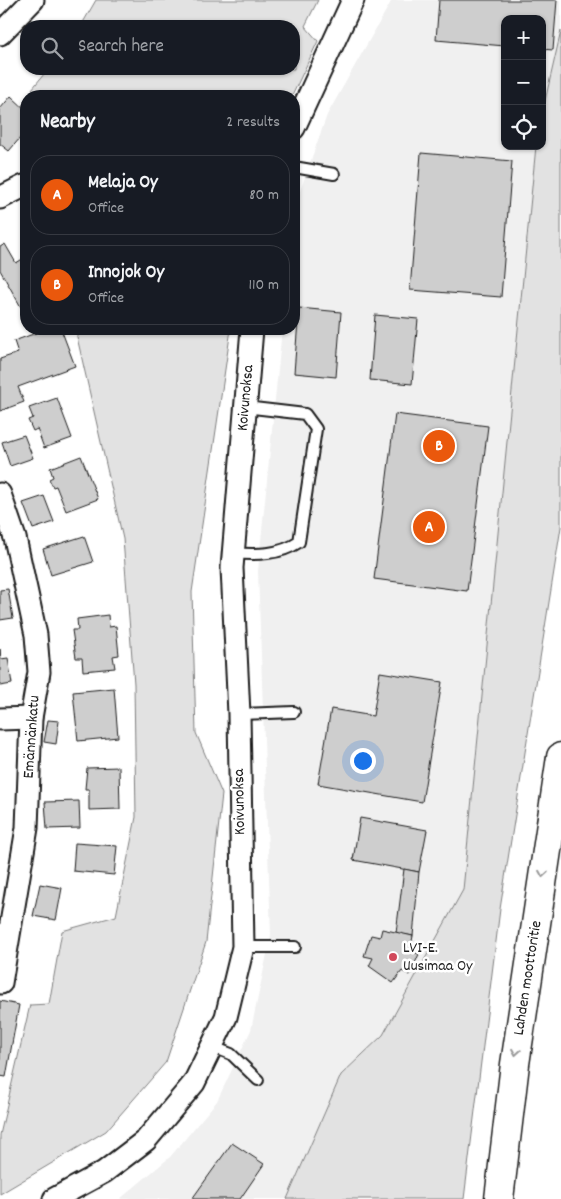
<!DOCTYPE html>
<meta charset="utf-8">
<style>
:root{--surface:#171b24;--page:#242831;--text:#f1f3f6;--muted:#9ea1a6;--line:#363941;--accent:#ea580c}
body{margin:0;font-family:Dekko,sans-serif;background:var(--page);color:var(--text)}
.controls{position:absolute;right:15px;top:15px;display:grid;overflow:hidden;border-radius:10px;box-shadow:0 1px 4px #0004}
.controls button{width:45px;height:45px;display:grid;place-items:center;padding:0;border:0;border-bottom:1px solid var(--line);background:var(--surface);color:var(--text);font:25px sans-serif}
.you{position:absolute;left:362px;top:760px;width:18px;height:18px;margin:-12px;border:4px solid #fff;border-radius:50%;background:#1a73e8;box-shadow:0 0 0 8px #1a73e833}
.badge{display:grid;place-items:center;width:32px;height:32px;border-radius:50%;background:var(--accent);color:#fff;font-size:16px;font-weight:700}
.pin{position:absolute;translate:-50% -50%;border:2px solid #fff;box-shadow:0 1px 5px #0006}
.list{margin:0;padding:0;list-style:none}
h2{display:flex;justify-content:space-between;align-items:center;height:65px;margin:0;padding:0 20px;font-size:21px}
h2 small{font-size:16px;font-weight:400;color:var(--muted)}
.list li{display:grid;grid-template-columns:32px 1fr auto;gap:15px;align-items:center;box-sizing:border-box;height:80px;margin:0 10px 10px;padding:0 10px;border:1px solid var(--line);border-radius:20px}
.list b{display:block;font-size:19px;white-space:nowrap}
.list p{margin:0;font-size:16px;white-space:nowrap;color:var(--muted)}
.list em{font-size:16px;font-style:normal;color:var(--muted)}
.icon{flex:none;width:28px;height:28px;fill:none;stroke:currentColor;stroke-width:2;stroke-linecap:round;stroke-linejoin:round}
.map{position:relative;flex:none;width:561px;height:1199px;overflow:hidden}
.search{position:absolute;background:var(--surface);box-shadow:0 1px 4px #0004;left:20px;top:20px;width:280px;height:55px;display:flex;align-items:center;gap:12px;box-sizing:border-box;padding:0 18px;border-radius:20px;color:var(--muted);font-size:19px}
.panel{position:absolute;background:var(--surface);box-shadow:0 1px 4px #0004;left:20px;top:90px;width:280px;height:245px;border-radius:20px}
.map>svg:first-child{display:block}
.built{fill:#f0f0f0}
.green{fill:#e2e2e2;stroke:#7f7f7f}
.building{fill:#cecece;stroke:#1c1c1c}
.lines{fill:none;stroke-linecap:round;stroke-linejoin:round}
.lane-casing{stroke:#1c1c1c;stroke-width:14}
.street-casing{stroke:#1c1c1c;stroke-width:25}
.highway-casing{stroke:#1c1c1c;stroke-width:31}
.lane{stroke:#fff;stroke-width:10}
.street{stroke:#fff;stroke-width:21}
.highway{stroke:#fff;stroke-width:28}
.oneway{stroke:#999}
.poi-dot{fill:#d1495b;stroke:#fff;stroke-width:2}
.labels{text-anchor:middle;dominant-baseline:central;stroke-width:5;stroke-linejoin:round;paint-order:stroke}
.street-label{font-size:16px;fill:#1c1c1c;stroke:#fff}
.poi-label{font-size:16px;fill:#1c1c1c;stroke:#fff;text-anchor:start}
</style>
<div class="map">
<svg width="561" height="1199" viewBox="0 0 561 1199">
<rect width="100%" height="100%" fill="#fff"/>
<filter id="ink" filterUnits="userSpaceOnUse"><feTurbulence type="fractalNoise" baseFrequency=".02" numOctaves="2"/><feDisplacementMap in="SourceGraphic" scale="10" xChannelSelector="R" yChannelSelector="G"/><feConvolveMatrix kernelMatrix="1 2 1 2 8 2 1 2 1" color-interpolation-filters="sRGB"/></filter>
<g filter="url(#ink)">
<polygon class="built" points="392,0 561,0 561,31 542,114 542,19 505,19 505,146 536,146 463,890 383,1035 341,1075 287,1199 120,1199 170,1157 217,1101 251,1030 271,935 258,571 282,329 294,329 294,208 327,115"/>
<g class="green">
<polygon points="96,0 318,0 305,26 318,41 292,96 40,96 32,89 48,69 294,69 294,26 81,26"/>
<polygon points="561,31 561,527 500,909 464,1199 287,1199 341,1075 383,1035 463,890 536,146 542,146 542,114"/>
<polygon points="77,329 231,329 192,592 196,733 222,794 206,942 166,1062 106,1131 0,1194 0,1135 30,1005 49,1004 62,931 116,916 136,817 134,684 123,539 77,337"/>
</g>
<g class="building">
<polygon points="439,0 557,0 553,50 542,49 542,19 505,19 505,46 436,40"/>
<polygon points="11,96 26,110 26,131 9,151 0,144 0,109"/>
<polygon points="421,153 512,161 501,297 410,290"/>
<polygon points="5,244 16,263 26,257 26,304 21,307 0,270 0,247"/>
<polygon points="299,308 341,312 336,377 294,373"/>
<polygon points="375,315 418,319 412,384 370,380"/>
<polygon points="47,329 61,329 75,366 18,387 24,402 0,411 0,359 18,353 14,341"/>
<polygon points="57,398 72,438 44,448 37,429 33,431 28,420 33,418 29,408"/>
<polygon points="395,414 488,426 467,591 374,579"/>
<polygon points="24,435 33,458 10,466 2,442"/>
<polygon points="81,456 98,499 66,511 56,486 53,487 49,479 53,477 50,468"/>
<polygon points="44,496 54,522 33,529 23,503"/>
<polygon points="84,536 93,562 51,575 43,549"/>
<polygon points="8,589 13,618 0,620 0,590"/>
<polygon points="108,615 109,627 116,626 119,655 113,656 115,668 83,671 82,658 76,658 72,630 78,630 77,619"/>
<polygon points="0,649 1,659 8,658 12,684 0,686"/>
<polygon points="380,672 442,682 422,802 318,784 331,709 373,716"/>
<polygon points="114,688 118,737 78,741 73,692"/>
<polygon points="48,720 59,721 56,744 44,742"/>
<polygon points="119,767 120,809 89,810 89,789 85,789 87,768"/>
<polygon points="79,801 80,828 47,829 45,802"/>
<polygon points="360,818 427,830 419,872 353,860"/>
<polygon points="75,843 117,846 114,875 73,871"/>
<polygon points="404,869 419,872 413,936 396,933"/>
<polygon points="40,884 62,888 56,920 33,916"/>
<polygon points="382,929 413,936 410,951 419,954 410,975 402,971 393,983 369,966 373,958 364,956 371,935 380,937"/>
<polygon points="0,1001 19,1005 6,1077 0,1076"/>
<polygon points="232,1143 264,1164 240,1199 192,1199"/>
</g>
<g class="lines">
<g class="lane-casing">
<g id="lane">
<polyline points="294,167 334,174"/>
<path d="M 233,553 C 256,555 280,555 299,542 L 316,429 L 305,414 L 245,407"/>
<polyline points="239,714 294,712"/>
<polyline points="243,947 295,947"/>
<polyline points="213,1047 231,1054 258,1080"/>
</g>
</g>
<g class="street-casing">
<g id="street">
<polyline points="0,34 33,0"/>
<polyline points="294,128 353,0"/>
<polyline points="0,198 24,186"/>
<polyline points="0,494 15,538 36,635 39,672 31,718 27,828 1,983"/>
<polyline points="0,719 31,718"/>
<polyline points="54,1199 104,1172 146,1140 194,1083 226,1017 243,947 239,714 232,568 252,329"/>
</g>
</g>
<g class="highway-casing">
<polyline id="highway" points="499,1199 515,1064 561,757"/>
</g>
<use href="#lane" class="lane"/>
<use href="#street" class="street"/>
<use href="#highway" class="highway"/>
</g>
<defs><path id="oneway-chevron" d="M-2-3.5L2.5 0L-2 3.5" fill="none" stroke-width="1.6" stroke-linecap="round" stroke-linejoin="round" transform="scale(1.25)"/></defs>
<g class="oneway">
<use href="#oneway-chevron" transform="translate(543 874) rotate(99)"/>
<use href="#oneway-chevron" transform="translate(516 1052) rotate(99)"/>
</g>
</g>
<circle class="poi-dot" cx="393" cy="957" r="5"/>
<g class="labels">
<g class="street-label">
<text transform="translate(246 398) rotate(-85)">Koivunoksa</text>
<text transform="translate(32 737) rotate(-86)">Emännänkatu</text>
<text transform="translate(240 802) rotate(-91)">Koivunoksa</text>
<text transform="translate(528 978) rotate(-81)">Lahden moottoritie</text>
</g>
<g class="poi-label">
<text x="403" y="948">LVI-E.<tspan x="403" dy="18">Uusimaa Oy</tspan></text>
</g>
</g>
</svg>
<div class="controls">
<button>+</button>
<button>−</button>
<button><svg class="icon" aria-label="locate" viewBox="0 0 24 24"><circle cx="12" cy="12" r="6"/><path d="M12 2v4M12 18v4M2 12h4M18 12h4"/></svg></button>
</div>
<div class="you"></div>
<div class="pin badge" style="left:429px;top:527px">A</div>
<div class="pin badge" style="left:439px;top:446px">B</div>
<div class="search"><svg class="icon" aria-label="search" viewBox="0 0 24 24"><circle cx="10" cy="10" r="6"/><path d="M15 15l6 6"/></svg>Search here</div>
<section class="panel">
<h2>Nearby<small>2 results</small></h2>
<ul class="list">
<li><span class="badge">A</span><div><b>Melaja Oy</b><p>Office</p></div><em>80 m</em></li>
<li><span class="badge">B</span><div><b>Innojok Oy</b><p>Office</p></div><em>110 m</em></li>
</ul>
</section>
</div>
